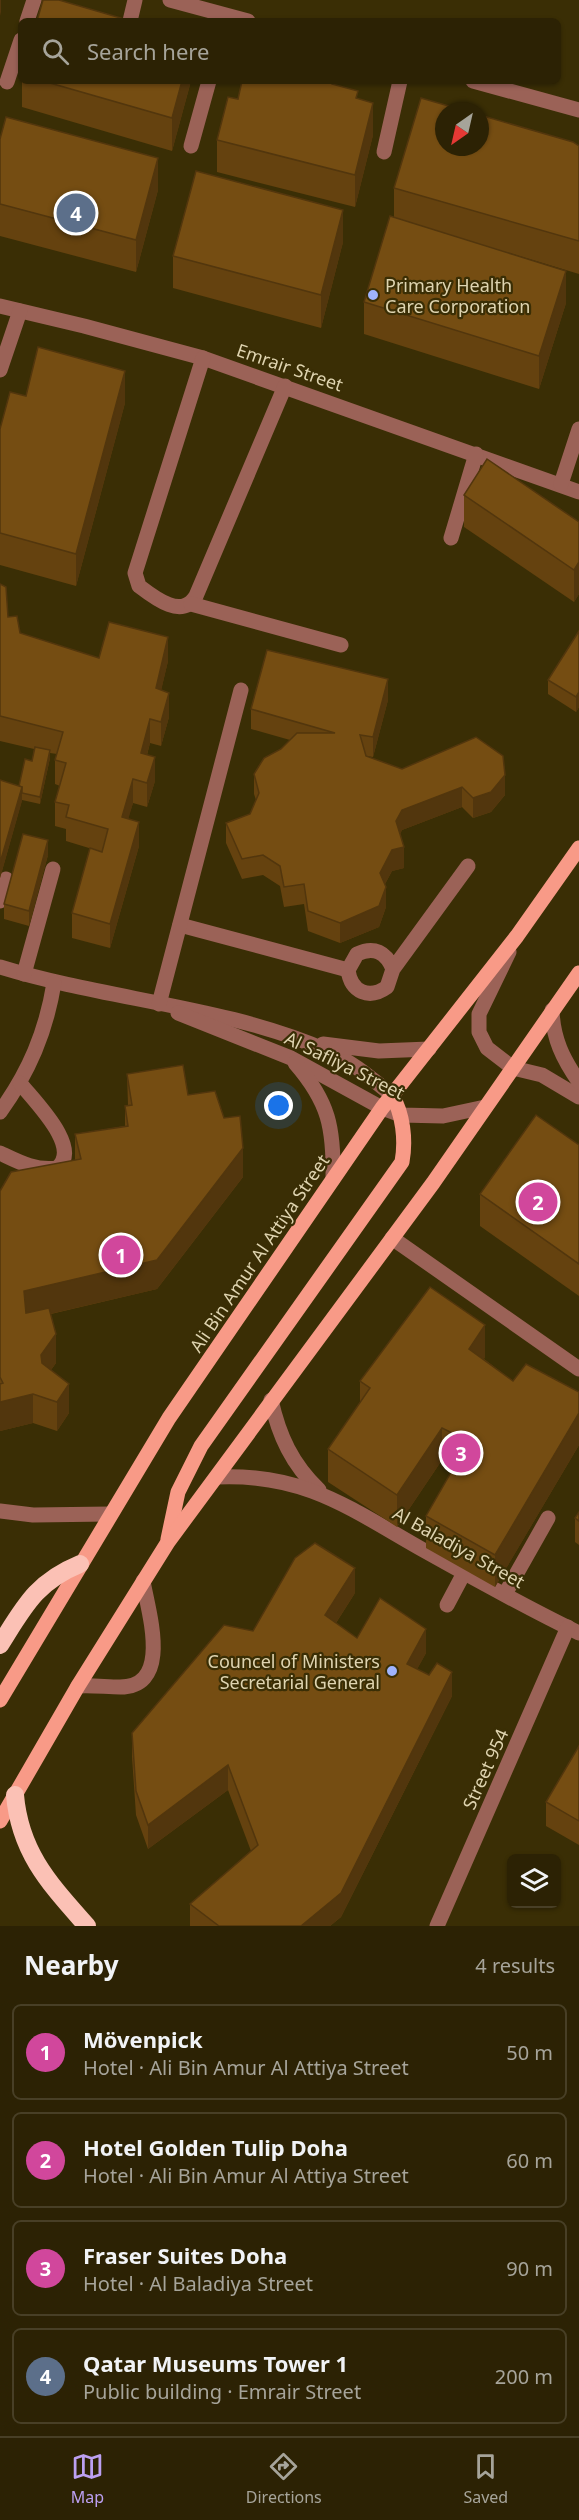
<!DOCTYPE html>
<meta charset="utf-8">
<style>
:root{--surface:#2c2204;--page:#382f13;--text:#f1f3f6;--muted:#a6a49a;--line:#483f26;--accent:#bca0f2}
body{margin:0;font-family:"Noto Sans",sans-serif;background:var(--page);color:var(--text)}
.controls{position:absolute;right:18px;bottom:18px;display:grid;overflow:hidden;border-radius:9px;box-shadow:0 2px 4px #0004}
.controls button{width:54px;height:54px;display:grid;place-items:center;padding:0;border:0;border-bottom:2px solid var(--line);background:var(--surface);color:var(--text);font:30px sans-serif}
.compass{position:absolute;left:435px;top:102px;width:54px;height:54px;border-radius:50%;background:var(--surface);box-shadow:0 2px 4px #0004;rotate:214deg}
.you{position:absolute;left:279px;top:1106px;width:21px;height:21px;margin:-15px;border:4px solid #fff;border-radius:50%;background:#1a73e8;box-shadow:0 0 0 9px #1a73e833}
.badge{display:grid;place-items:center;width:39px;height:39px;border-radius:50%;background:var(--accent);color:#fff;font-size:20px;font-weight:700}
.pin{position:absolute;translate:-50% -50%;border:3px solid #fff;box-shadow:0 2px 6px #0006}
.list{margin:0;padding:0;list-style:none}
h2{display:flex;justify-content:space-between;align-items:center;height:78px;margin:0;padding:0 24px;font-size:26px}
h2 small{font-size:20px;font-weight:400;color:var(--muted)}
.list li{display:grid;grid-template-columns:39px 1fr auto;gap:18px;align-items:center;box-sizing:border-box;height:96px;margin:0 12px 12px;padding:0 12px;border:2px solid var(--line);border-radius:9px}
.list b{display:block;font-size:22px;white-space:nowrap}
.list p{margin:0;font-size:20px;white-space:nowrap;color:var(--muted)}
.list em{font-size:20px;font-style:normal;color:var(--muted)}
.icon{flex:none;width:33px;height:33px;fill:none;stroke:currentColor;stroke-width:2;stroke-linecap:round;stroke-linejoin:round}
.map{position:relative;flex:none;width:579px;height:1926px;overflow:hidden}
.search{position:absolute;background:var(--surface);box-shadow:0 2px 4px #0004;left:18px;right:18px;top:18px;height:66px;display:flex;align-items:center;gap:15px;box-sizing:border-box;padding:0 21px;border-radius:9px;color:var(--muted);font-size:22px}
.sheet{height:510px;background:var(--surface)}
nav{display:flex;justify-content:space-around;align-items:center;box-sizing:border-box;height:84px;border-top:2px solid var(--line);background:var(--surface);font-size:16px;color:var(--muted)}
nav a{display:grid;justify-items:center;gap:3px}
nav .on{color:var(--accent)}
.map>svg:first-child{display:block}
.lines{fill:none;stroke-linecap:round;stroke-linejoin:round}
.minor{stroke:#9b6257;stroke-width:15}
.major{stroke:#f89a87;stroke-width:15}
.highway{stroke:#fbc1b5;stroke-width:18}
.wall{fill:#65420f}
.shaded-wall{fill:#52360d}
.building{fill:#754d12;stroke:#52360d;stroke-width:1.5}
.poi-dot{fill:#9fb3fd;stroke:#3a2e05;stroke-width:2}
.labels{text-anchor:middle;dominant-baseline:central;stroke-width:4.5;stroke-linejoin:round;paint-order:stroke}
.poi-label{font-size:18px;fill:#dfd4b0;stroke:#3a2e05;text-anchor:start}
.street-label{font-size:18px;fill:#dfd4b0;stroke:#3a2e05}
</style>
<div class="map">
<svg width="579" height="1926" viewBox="0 0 579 1926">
<rect width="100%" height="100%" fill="#3a2e05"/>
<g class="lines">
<g class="minor">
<polyline points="170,0 248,21"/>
<polyline points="27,21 34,0"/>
<polyline points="130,21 135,0"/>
<polyline points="473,81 579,110"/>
<polyline points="7,82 21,40"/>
<polyline points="191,146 209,81"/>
<polyline points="384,152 400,81"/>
<polyline points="0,306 84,326 203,358 579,492"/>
<path d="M 203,358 L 135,573 L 139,586 C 156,599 182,619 196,596 L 285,386"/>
<polyline points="0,370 20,311"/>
<polyline points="561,484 579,429"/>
<polyline points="451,538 476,454"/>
<polyline points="191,604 341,645"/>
<polyline points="0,901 6,879"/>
<polyline points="180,925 348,970"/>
<polyline points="509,952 479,1014 479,1032 487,1048 513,1068 542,1075 579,1097"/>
<path d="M 0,967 C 107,1000 226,1006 328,1051 C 351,1061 372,1079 392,1095"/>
<path d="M 393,969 C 386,952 374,946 357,954 L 348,970 C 351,992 369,1000 387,987 L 393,969 L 468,866"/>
<polyline points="24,974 53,869"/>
<polyline points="159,1004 241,690"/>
<path d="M 552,1010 C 553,1039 563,1059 579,1082"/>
<polyline points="178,1013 291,1058 382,1108 401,1115 443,1116 485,1107"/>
<polyline points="323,1044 379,1051 429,1049"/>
<path d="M 295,1063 C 329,1102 334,1128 333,1179"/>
<path d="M 0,1112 C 29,1072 46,1032 54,983"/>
<path d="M 0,1153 C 19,1162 35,1171 57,1168 C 83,1148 34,1101 20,1083"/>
<polyline points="392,1238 579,1369"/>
<path d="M 271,1400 C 279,1436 292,1464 319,1490"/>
<path d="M 217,1477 C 306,1473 352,1510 425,1551 C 475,1579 527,1608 579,1633"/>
<polyline points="0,1511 33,1515 110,1514"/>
<polyline points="505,1594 548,1518"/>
<polyline points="447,1605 464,1573"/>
<path d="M 78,1686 C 92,1685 107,1687 120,1687 C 173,1687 148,1611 143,1581"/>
<polyline points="437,1926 568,1627"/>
</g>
<g class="major">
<path d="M 168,1539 L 178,1492 L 201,1446 L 402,1162 C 406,1140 403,1114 392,1095"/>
<polyline points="0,1700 169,1418 382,1108 517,936 579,848"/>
<polyline points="0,1821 78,1686 168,1542 433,1183 579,973"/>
</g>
<g class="highway">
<path d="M 0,1645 C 24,1607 36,1582 80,1564"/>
<path d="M 15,1795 C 20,1853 50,1884 87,1926"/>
</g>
</g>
<g class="wall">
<polygon points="22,81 191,81 172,151 22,107"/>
<polygon points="335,81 335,85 358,99 373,135 355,207 217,172 217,140 238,99"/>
<polygon points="0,139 158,190 136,272 0,236"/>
<polygon points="579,146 579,274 506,252 566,303 539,389 364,334 364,302 394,218 394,188"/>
<polygon points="343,242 321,328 173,288 173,256"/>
<polygon points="26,396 125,403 76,586 0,565 0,429"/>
<polygon points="464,495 579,522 579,594 574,602 464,527"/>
<polygon points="0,584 8,617 20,633 99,658 168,661 161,690 169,717 161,746 150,743 147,755 155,781 147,807 133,803 128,818 139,846 110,948 72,938 72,913 102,852 66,841 66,829 55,826 55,802 60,786 55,784 55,760 57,754 50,753 50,758 40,804 22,800 0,878 0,780 19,786 32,761 34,749 0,741"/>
<polygon points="579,631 579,707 576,712 548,694 548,680"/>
<polygon points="388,700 373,757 366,756 402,769 505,795 491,812 473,818 462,807 402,830 400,834 404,868 392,871 385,884 386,907 379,927 340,943 308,931 304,904 284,907 280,886 263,875 242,879 226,843 226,823 250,814 256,800 254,794 254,774 290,740 251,729 251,709"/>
<polygon points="48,855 29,926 4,919 4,904"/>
<polygon points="127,1074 188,1095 224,1118 243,1177 157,1289 51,1314 56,1363 51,1370 69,1413 57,1431 33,1423 0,1431 0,1191 75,1160 75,1134 125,1126 125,1106 128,1105"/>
<polygon points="579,1145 579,1296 480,1226 480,1194"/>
<polygon points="485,1357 484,1359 513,1381 579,1392 579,1445 495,1587 426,1548 426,1516 455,1466 442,1460 397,1527 328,1482 328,1449 360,1403 360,1381"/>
<polygon points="579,1512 579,1545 575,1542 575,1518"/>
<polygon points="355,1593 336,1623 357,1638 426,1653 417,1669 452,1696 341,1917 330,1926 190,1926 190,1904 251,1851 228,1790 148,1849 136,1815 132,1757 132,1733 253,1631"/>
<polygon points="579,1746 579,1845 546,1826 546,1802"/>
</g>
<g class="shaded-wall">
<polygon points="0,0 1,0 1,12 0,16"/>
<polygon points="182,81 191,81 172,151 172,118"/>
<polygon points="373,103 373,135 355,207 355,175"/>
<polygon points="158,158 158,190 136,272 136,240"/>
<polygon points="343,210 343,242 321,328 321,295"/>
<polygon points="566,271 566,303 539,389 539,356"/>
<polygon points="125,371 125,403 76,586 76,554"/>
<polygon points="579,562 579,594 574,602 574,570"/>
<polygon points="168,637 168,661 156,713 156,688"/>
<polygon points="388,679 388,700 373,757 373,737"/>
<polygon points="579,692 579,707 576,712 576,697"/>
<polygon points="169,693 169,717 161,746 161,722"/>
<polygon points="150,719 150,743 141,777 141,753"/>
<polygon points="50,750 50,758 40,804 40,797"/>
<polygon points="155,757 155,781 147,807 147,783"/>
<polygon points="505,775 505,795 491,812 473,818 473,798"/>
<polygon points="133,779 133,803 122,841 122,817"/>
<polygon points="22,787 22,801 0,878 0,863"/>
<polygon points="462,787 462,807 402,830 396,842 396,821 402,810"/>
<polygon points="139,822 139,846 110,948 110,924"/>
<polygon points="48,840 48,855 29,926 29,911"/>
<polygon points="404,847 404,868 392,871 380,893 380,873 392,850"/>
<polygon points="386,887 386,907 379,927 340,943 340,923"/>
<polygon points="243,1148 243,1177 157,1289 24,1320 24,1291"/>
<polygon points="485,1325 485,1357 469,1381 469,1349"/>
<polygon points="56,1334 56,1363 41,1384 41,1355"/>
<polygon points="69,1384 69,1413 57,1431 57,1402"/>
<polygon points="33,1394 33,1423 0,1431 0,1402"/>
<polygon points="579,1413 579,1445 495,1587 495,1555"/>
<polygon points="442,1428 442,1460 397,1527 397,1495"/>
<polygon points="355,1568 355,1593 325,1640 325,1615"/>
<polygon points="426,1629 426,1653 407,1688 407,1664"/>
<polygon points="452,1672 452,1696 341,1917 330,1926 301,1926"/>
<polygon points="228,1765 228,1790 148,1849 148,1825"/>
</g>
<g class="building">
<polygon points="43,0 59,0 131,21 37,21"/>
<polygon points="43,81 182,81 172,118"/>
<polygon points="242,81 333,81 332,84 358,91 356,98 373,103 355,175 217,140 228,97 238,99"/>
<polygon points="421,98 466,111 444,111 444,147 480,147 480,115 573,142 579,146 579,241 394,188"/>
<polygon points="6,117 158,158 136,240 0,204 0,139"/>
<polygon points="196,171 343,210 321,295 173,256"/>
<polygon points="390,216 566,271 539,356 364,302"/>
<polygon points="38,347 125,371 76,554 0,533 0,429 10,392 26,396"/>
<polygon points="487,459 579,522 579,562 574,570 464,495"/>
<polygon points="0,584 6,587 8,617 17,616 20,633 99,658 109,622 168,637 156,688 169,693 161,722 150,719 141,753 155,757 147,783 133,779 122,817 139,822 110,924 72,913 90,848 102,852 108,829 66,817 69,805 55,802 66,763 55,760 63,732 0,716"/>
<polygon points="579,631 579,692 576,697 548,680"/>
<polygon points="267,650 388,679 373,737 360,735 366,756 402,769 476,737 503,756 505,775 491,792 473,798 462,787 402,810 396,821 404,847 392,850 380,873 386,887 379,906 340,923 308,911 304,884 284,887 280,866 263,855 242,859 226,823 250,814 259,793 254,774 264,758 281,749 297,733 335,733 251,709"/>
<polygon points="35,747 50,750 40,797 22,793 22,787 19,786 25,759 32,761"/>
<polygon points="0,780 22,787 0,863"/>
<polygon points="23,834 48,840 29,911 4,904"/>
<polygon points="183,1065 188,1095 215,1091 224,1118 240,1116 243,1148 157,1260 24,1291 26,1313 49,1308 56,1334 41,1355 42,1363 69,1384 57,1402 33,1394 0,1402 0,1384 3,1383 0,1377 0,1191 11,1172 81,1159 75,1134 128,1126 125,1106 132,1105 127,1074"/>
<polygon points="536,1115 579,1145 579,1264 480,1194"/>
<polygon points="430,1287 485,1325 469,1349 513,1381 526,1364 579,1392 579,1413 495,1555 426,1516 469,1441 442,1428 397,1495 328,1449 370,1388 360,1381"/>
<polygon points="579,1512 579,1521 575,1518"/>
<polygon points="315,1543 355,1568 325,1615 357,1638 380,1598 426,1629 407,1664 429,1675 437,1663 452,1672 341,1893 301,1926 219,1926 190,1904 258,1845 228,1765 148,1825 136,1791 132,1733 224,1625 253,1631 295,1558"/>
<polygon points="579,1746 579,1821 546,1802"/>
</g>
<g class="poi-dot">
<circle cx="373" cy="295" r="6"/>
<circle cx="392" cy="1671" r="6"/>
</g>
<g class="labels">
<g class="poi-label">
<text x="385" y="285">Primary Health<tspan x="385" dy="21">Care Corporation</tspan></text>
<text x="380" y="1661" text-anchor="end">Councel of Ministers<tspan x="380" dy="21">Secretarial General</tspan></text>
</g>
<g class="street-label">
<text transform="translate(290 367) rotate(19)">Emrair Street</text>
<text transform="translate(345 1065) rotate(26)">Al Safliya Street</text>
<text transform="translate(259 1253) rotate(-56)">Ali Bin Amur Al Attiya Street</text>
<text transform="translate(459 1547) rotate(29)">Al Baladiya Street</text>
<text transform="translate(485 1769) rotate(-66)">Street 954</text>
</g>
</g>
</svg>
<div class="controls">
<button><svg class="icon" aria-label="layers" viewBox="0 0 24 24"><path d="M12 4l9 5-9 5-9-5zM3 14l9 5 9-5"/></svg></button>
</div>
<svg class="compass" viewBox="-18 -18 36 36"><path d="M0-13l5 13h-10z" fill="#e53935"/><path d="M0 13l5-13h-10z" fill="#a6a49a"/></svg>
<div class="you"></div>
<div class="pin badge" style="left:121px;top:1255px;background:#d1479c">1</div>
<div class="pin badge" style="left:538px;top:1202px;background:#d1479c">2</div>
<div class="pin badge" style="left:461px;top:1453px;background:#d1479c">3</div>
<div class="pin badge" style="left:76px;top:213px;background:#5c6f8a">4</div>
<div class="search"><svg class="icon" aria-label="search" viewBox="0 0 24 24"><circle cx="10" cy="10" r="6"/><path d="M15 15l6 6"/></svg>Search here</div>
</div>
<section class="sheet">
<h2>Nearby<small>4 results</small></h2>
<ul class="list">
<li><span class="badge" style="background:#d1479c">1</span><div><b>Mövenpick</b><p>Hotel · Ali Bin Amur Al Attiya Street</p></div><em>50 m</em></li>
<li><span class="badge" style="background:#d1479c">2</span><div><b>Hotel Golden Tulip Doha</b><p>Hotel · Ali Bin Amur Al Attiya Street</p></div><em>60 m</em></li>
<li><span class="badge" style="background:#d1479c">3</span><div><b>Fraser Suites Doha</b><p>Hotel · Al Baladiya Street</p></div><em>90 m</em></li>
<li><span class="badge" style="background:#5c6f8a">4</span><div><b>Qatar Museums Tower 1</b><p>Public building · Emrair Street</p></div><em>200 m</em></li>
</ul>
</section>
<nav>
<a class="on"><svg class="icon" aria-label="map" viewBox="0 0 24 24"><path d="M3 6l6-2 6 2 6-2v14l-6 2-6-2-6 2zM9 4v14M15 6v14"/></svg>Map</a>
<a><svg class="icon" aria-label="directions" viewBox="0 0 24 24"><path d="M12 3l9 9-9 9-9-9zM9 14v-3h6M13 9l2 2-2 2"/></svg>Directions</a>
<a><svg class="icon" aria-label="saved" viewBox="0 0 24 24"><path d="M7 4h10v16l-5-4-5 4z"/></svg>Saved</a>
</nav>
